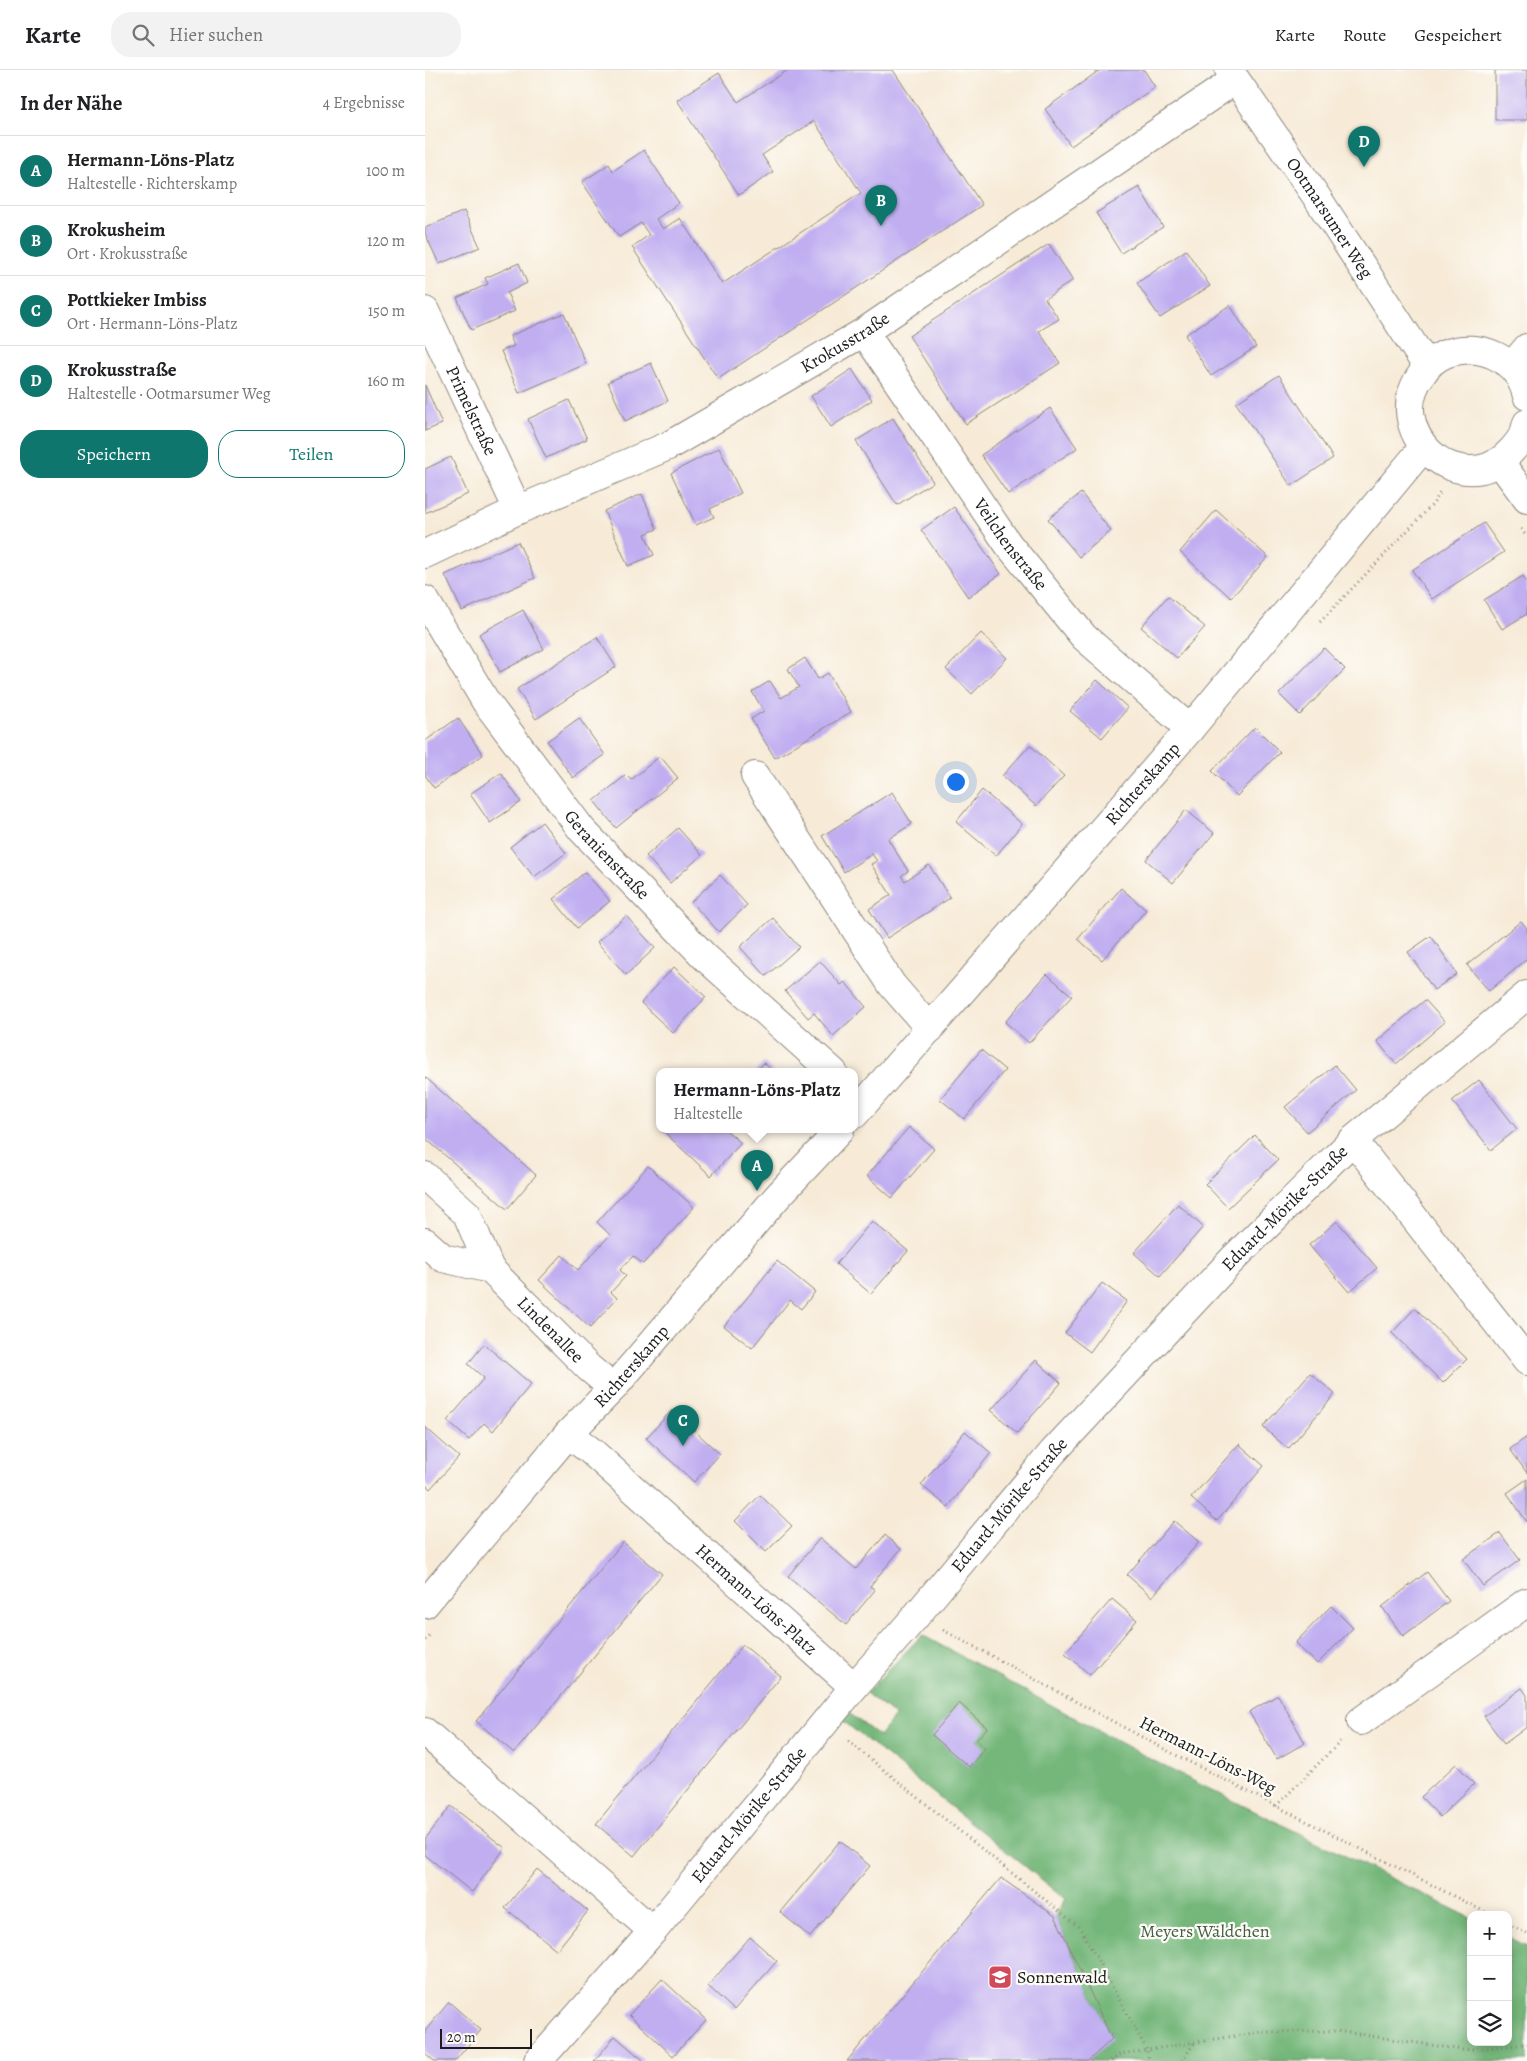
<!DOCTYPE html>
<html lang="de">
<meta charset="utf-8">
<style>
:root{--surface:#fff;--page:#f2f2f2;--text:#202124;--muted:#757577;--line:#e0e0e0;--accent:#0f766e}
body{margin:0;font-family:Alegreya,serif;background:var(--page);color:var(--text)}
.controls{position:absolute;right:15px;bottom:15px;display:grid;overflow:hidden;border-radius:10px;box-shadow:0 2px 12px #0003}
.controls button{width:45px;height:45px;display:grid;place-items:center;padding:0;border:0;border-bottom:1px solid var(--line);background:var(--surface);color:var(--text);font:25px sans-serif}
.scale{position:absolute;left:15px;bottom:12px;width:92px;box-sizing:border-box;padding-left:5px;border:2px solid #1c1c1c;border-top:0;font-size:14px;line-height:18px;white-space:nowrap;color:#1c1c1c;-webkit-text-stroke:4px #fdfcf7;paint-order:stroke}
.you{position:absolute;left:530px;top:711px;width:18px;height:18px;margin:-12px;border:4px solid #fff;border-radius:50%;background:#1a73e8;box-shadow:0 0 0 8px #1a73e833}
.badge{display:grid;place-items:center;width:32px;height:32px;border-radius:50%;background:var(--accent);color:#fff;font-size:16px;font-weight:700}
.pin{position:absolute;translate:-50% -41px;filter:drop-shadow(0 1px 2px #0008)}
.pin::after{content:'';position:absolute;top:26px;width:18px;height:15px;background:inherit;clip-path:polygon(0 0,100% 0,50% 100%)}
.popup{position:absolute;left:231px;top:998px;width:202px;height:65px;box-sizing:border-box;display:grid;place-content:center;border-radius:10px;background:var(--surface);filter:drop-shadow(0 1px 4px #0005);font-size:16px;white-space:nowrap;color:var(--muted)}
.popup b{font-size:19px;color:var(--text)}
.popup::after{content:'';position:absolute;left:50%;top:100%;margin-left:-10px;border:10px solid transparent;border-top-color:var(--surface)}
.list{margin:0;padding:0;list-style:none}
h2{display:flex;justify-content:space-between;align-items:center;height:65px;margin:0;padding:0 20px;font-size:21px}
h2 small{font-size:16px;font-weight:400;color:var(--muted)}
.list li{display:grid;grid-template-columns:32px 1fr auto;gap:15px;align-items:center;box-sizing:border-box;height:70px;padding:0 20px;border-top:1px solid var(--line)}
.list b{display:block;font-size:19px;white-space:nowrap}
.list p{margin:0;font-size:16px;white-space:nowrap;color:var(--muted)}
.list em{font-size:16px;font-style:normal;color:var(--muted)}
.actions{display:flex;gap:10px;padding:15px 20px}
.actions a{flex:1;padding:11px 0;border:1px solid var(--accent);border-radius:20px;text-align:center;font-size:18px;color:var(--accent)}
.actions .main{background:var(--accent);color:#fff}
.icon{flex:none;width:28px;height:28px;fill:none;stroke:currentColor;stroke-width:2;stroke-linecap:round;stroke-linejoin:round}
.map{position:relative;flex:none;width:1102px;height:1991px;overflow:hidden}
header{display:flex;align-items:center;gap:30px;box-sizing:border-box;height:70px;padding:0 25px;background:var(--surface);border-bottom:1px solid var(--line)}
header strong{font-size:24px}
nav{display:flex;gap:28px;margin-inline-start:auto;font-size:18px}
.search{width:350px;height:45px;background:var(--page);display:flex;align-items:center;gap:12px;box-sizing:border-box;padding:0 18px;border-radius:20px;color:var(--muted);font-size:19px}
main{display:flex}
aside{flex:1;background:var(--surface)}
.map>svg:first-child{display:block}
.forest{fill:#74b77a;stroke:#486a4b}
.building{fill:#c0aef1}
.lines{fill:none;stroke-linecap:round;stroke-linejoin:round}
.minor-casing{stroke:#8a847a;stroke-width:30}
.path{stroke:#8a847a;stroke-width:3;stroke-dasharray:1 4;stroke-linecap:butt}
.minor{stroke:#fff;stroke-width:28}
.labels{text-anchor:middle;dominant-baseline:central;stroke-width:4.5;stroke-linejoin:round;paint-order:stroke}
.street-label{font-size:18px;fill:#1c1c1c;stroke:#fdfcf7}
.park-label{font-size:18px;fill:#455d45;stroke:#fdfcf7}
.poi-label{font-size:18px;fill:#1c1c1c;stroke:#fdfcf7;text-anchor:start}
</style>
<header>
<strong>Karte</strong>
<div class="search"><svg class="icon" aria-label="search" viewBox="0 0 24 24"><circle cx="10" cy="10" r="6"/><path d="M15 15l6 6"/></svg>Hier suchen</div>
<nav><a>Karte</a><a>Route</a><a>Gespeichert</a></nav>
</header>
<main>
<aside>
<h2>In der Nähe<small>4 Ergebnisse</small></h2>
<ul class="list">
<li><span class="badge">A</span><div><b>Hermann-Löns-Platz</b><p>Haltestelle · Richterskamp</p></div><em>100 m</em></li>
<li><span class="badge">B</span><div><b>Krokusheim</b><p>Ort · Krokusstraße</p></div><em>120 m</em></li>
<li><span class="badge">C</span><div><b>Pottkieker Imbiss</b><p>Ort · Hermann-Löns-Platz</p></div><em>150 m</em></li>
<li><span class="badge">D</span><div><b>Krokusstraße</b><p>Haltestelle · Ootmarsumer Weg</p></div><em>160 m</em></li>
</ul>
<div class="actions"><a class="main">Speichern</a><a>Teilen</a></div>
</aside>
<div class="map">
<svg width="1102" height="1991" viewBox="0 0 1102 1991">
<rect width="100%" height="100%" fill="#fdfcf7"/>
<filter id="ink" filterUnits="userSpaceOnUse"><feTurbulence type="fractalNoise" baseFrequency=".02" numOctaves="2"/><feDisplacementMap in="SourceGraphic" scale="10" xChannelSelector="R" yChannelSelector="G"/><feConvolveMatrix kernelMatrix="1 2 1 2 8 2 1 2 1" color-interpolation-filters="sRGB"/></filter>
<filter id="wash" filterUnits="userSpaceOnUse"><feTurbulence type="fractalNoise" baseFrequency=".0096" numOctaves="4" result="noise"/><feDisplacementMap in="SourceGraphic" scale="20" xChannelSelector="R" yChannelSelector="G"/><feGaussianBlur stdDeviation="1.12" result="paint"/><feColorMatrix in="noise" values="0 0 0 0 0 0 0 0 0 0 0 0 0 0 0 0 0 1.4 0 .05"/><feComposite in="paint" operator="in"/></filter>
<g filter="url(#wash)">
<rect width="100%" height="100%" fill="#f7ebd8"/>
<polygon class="forest" points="497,1565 746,1700 1046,1848 1046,1972 1083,1972 1083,1867 1102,1876 1102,1991 663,1991 686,1968 630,1846 641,1829 417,1650 424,1643 454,1666 470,1646 441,1623"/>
<g id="blocks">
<g class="building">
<polygon points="363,0 468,0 557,135 293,309 207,177 224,165 216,153 194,167 157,112 184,94 188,101 219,80 254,133 231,149 238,159 255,148 297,214 436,123 389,51 337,85 348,102 314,125 252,30 294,3 313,32"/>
<polygon points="675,0 719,0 730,17 646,76 620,39"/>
<rect x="1070" y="0" width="32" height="50"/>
<polygon points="714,117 738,157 696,183 671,143"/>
<polygon points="39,141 55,177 14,194 0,163 0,158"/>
<polygon points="624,174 648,210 620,229 634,249 614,261 635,293 541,354 484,266"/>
<polygon points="761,180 785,216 735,248 712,213"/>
<polygon points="94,193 102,213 82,223 90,241 46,260 32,228 63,214 60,208"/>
<polygon points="805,235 831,277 786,306 760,265"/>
<polygon points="139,243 161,294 94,323 76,281 89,276 85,266"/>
<polygon points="226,293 243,331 200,351 183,312"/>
<polygon points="427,299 447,330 406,357 386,326"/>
<polygon points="854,305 908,388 866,416 811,333"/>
<polygon points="0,315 17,354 0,361"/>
<polygon points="144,330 162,369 121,388 103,349"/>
<polygon points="625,338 652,378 583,424 556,385"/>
<polygon points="468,348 508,412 472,435 431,371"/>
<polygon points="294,378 316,423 285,439 289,447 271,455 246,403"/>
<polygon points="26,387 43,424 0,443 0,399"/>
<polygon points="656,423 686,461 654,487 623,449"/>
<polygon points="217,424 232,459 220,464 229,485 203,496 179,441"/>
<polygon points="529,437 576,504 543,527 496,460"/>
<polygon points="791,440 843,487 806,528 755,482"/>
<polygon points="1059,453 1079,482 1007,529 987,500"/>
<polygon points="93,472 110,508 37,541 20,505"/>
<polygon points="1098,506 1102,513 1102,544 1077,559 1059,530"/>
<polygon points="743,526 780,557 752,588 716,557"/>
<polygon points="98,540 119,579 75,602 54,564"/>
<polygon points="556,563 582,588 547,624 521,599"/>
<polygon points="172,567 191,597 111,649 92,619"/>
<polygon points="899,578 920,599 875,645 854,624"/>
<polygon points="380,588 393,609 403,603 426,642 350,688 326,649 339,641 327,622 345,611 356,628 374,617 363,599"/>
<polygon points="672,610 703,638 677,668 645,641"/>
<polygon points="33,648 58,685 9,718 0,705 0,671"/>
<polygon points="154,648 180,685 148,708 122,671"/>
<polygon points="830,657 855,682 812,726 787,701"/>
<polygon points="605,675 639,706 611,736 577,706"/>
<polygon points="235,686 253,708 191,758 169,731 201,705 206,710"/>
<polygon points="76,703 96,732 65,753 45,724"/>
<polygon points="557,720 597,754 571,786 531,752"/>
<polygon points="467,722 487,754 463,769 483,801 476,806 480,811 504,795 525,828 462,868 444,839 466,825 446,794 452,791 447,784 419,802 397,766"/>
<polygon points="761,740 789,763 748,813 721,790"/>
<polygon points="117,752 141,783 109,807 85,777"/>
<polygon points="253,758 277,785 245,813 221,786"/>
<polygon points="160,802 185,831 152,858 128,829"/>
<polygon points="295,805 322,835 294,862 266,832"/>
<polygon points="696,818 721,840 677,890 653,869"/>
<polygon points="201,846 230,878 201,905 172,872"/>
<polygon points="348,848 374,877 341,906 315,877"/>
<polygon points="1096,851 1102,858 1102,889 1064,921 1042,895"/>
<polygon points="1006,866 1032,904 1009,920 983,882"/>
<polygon points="395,891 416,915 420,912 441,937 408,966 389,943 383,948 360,921"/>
<polygon points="249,897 281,927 248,963 216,933"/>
<polygon points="622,904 647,926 604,973 580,952"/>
<polygon points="1000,930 1020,952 971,994 952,971"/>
<polygon points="556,980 580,1000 539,1049 515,1029"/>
<polygon points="339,993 349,1002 330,1002"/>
<polygon points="910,995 931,1020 882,1062 860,1037"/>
<polygon points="0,1007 111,1105 82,1139 0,1068"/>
<polygon points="1054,1010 1092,1059 1066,1080 1027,1031"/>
<polygon points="484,1057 509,1079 467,1128 442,1106"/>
<polygon points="237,1060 301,1060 316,1073 286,1106"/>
<polygon points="830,1065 853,1090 803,1138 780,1114"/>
<polygon points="223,1096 269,1137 218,1194 208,1186 195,1200 201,1206 186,1222 192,1228 165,1258 114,1210 137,1185 153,1200 185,1165 172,1152"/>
<polygon points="753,1134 778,1157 735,1206 709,1183"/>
<polygon points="447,1151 483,1181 446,1224 411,1194"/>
<polygon points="912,1151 952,1198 924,1222 884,1175"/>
<polygon points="352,1191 390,1222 376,1239 365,1230 327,1278 299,1256"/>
<polygon points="677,1213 702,1231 665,1282 640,1263"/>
<polygon points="990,1238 1042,1289 1018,1313 967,1263"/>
<polygon points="59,1274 106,1314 68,1361 59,1353 44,1370 22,1351 59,1308 43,1294"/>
<polygon points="611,1290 636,1313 592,1363 566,1340"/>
<polygon points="885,1303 910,1324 863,1379 838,1357"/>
<polygon points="247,1340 295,1384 269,1412 221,1368"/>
<polygon points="0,1357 34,1387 5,1419 0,1414"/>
<polygon points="540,1361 566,1383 523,1437 496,1415"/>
<polygon points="1102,1367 1102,1403 1085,1379"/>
<polygon points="814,1374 839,1396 792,1451 766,1428"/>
<polygon points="1102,1409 1102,1452 1082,1423"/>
<polygon points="335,1425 367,1456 341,1482 310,1451"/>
<polygon points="749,1451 774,1472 727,1527 702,1505"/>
<polygon points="1075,1463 1095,1490 1058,1516 1038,1489"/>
<polygon points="460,1465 476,1479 445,1516 450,1520 421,1555 363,1506 395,1468 431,1499"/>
<polygon points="198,1472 237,1504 89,1683 51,1651"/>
<polygon points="1002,1502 1024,1531 978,1566 957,1537"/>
<polygon points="687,1529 712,1550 665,1605 640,1583"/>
<polygon points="906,1536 928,1558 892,1594 870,1573"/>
<polygon points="318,1575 356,1606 209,1786 171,1754"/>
<polygon points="1097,1618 1102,1625 1102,1657 1079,1674 1059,1646"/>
<polygon points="853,1625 880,1673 852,1689 824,1642"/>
<polygon points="534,1633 562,1658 551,1670 560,1678 544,1697 507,1665"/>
<polygon points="1031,1694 1049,1714 1015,1747 996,1727"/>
<polygon points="26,1736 80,1778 47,1822 0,1785 0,1769"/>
<polygon points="415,1771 445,1796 385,1867 355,1842"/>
<polygon points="112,1799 163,1841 132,1880 80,1838"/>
<polygon points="576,1808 630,1846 687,1969 663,1991 422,1991"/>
<polygon points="325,1867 352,1891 309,1940 283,1916"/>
<polygon points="237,1909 281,1950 248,1986 204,1945"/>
<polygon points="24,1932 56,1960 30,1991 9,1991 0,1983 0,1961"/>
<polygon points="190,1966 219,1991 169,1991"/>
</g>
</g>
</g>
<g filter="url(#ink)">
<use href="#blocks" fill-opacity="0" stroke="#8a847a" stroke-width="1"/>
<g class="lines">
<g class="minor-casing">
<g id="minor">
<path id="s1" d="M 804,0 L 891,126 L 1002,296"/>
<path id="s2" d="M 0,241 L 93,440"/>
<path id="s3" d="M 439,262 L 583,474 L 659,567 L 765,659"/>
<polyline points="1087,296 1102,278"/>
<path d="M 1102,326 C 1093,288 1055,271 1020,284 C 1010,288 1002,296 997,304 C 956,358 1029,430 1080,387 C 1090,378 1100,366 1102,353"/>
<polyline points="1074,391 1102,429"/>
<path id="s4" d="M 0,484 L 93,440 L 243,376 L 439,262 L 810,10"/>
<path id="s5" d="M 0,530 L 61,632 L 157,760 L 280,887 L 408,1002"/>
<polyline points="330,706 467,915 505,959"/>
<path id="s6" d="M 430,1044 L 765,659 L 998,378"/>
<polyline points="928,1070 1102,1291"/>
<path id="s7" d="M 0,1106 L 42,1144 L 65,1199 L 164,1298 L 188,1318"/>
<polyline points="0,1172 18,1188 65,1199"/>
<path id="s8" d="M 143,1364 L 166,1381 L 429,1617"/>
<path id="s9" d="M 0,1534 L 143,1364 L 188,1318 L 353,1126 L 415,1060"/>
<polyline points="936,1651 1102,1532"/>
<polyline points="0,1662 228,1861"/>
<path id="s10" d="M 113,1991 L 228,1861 L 429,1617 L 491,1546 L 628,1382 L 807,1190 L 928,1070 L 1102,925"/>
</g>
</g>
<g class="path">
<polyline points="1096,459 1102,467"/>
<polyline points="895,552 1008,434 1015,423"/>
<polyline points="518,1560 741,1680 1066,1845"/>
<polyline points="0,1570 6,1563"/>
<polyline points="423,1671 655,1858 722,1980 835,1962 913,1961 1038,1980 1102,1974"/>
<polyline points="851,1736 916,1671"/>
<polyline points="1083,1854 1102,1863"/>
<polyline points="686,1991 695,1984 722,1980 724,1991"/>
<polyline points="757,1991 769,1973"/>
</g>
<use href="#minor" class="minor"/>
</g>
</g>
<defs>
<g id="school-square" transform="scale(1.25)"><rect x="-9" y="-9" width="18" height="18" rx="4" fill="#d1495b" stroke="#fdfcf7"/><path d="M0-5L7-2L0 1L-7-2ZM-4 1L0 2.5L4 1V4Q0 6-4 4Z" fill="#fff"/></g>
</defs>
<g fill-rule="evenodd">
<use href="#school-square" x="575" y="1907"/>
</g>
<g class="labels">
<g class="street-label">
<text stroke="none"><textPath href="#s1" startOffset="179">Ootmarsumer Weg</textPath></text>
<text stroke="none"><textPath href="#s4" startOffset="471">Krokusstraße</textPath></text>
<text stroke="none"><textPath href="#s2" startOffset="110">Primelstraße</textPath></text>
<text stroke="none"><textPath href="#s3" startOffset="258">Veilchenstraße</textPath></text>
<text stroke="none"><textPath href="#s6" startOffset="438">Richterskamp</textPath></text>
<text stroke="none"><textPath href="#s5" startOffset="314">Geranienstraße</textPath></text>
<text stroke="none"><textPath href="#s10" startOffset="1134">Eduard-Mörike-Straße</textPath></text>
<text stroke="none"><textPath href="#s7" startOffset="202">Lindenallee</textPath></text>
<text stroke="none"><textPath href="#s9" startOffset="315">Richterskamp</textPath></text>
<text stroke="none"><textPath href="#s10" startOffset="729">Eduard-Mörike-Straße</textPath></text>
<text stroke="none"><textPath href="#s8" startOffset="251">Hermann-Löns-Platz</textPath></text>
<text transform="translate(783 1685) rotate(27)">Hermann-Löns-Weg</text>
<text stroke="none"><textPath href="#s10" startOffset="324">Eduard-Mörike-Straße</textPath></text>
</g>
<g class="park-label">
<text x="780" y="1861">Meyers Wäldchen</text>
</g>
<g class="poi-label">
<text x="592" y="1907">Sonnenwald</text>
</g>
</g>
</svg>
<div class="controls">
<button>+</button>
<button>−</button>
<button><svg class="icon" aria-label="layers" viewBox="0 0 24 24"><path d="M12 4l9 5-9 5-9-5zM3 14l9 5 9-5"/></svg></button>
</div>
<div class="scale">20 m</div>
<div class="you"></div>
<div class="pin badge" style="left:332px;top:1121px">A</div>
<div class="popup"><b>Hermann-Löns-Platz</b>Haltestelle</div>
<div class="pin badge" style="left:456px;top:156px">B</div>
<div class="pin badge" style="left:258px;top:1376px">C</div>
<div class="pin badge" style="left:939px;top:97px">D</div>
</div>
</main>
